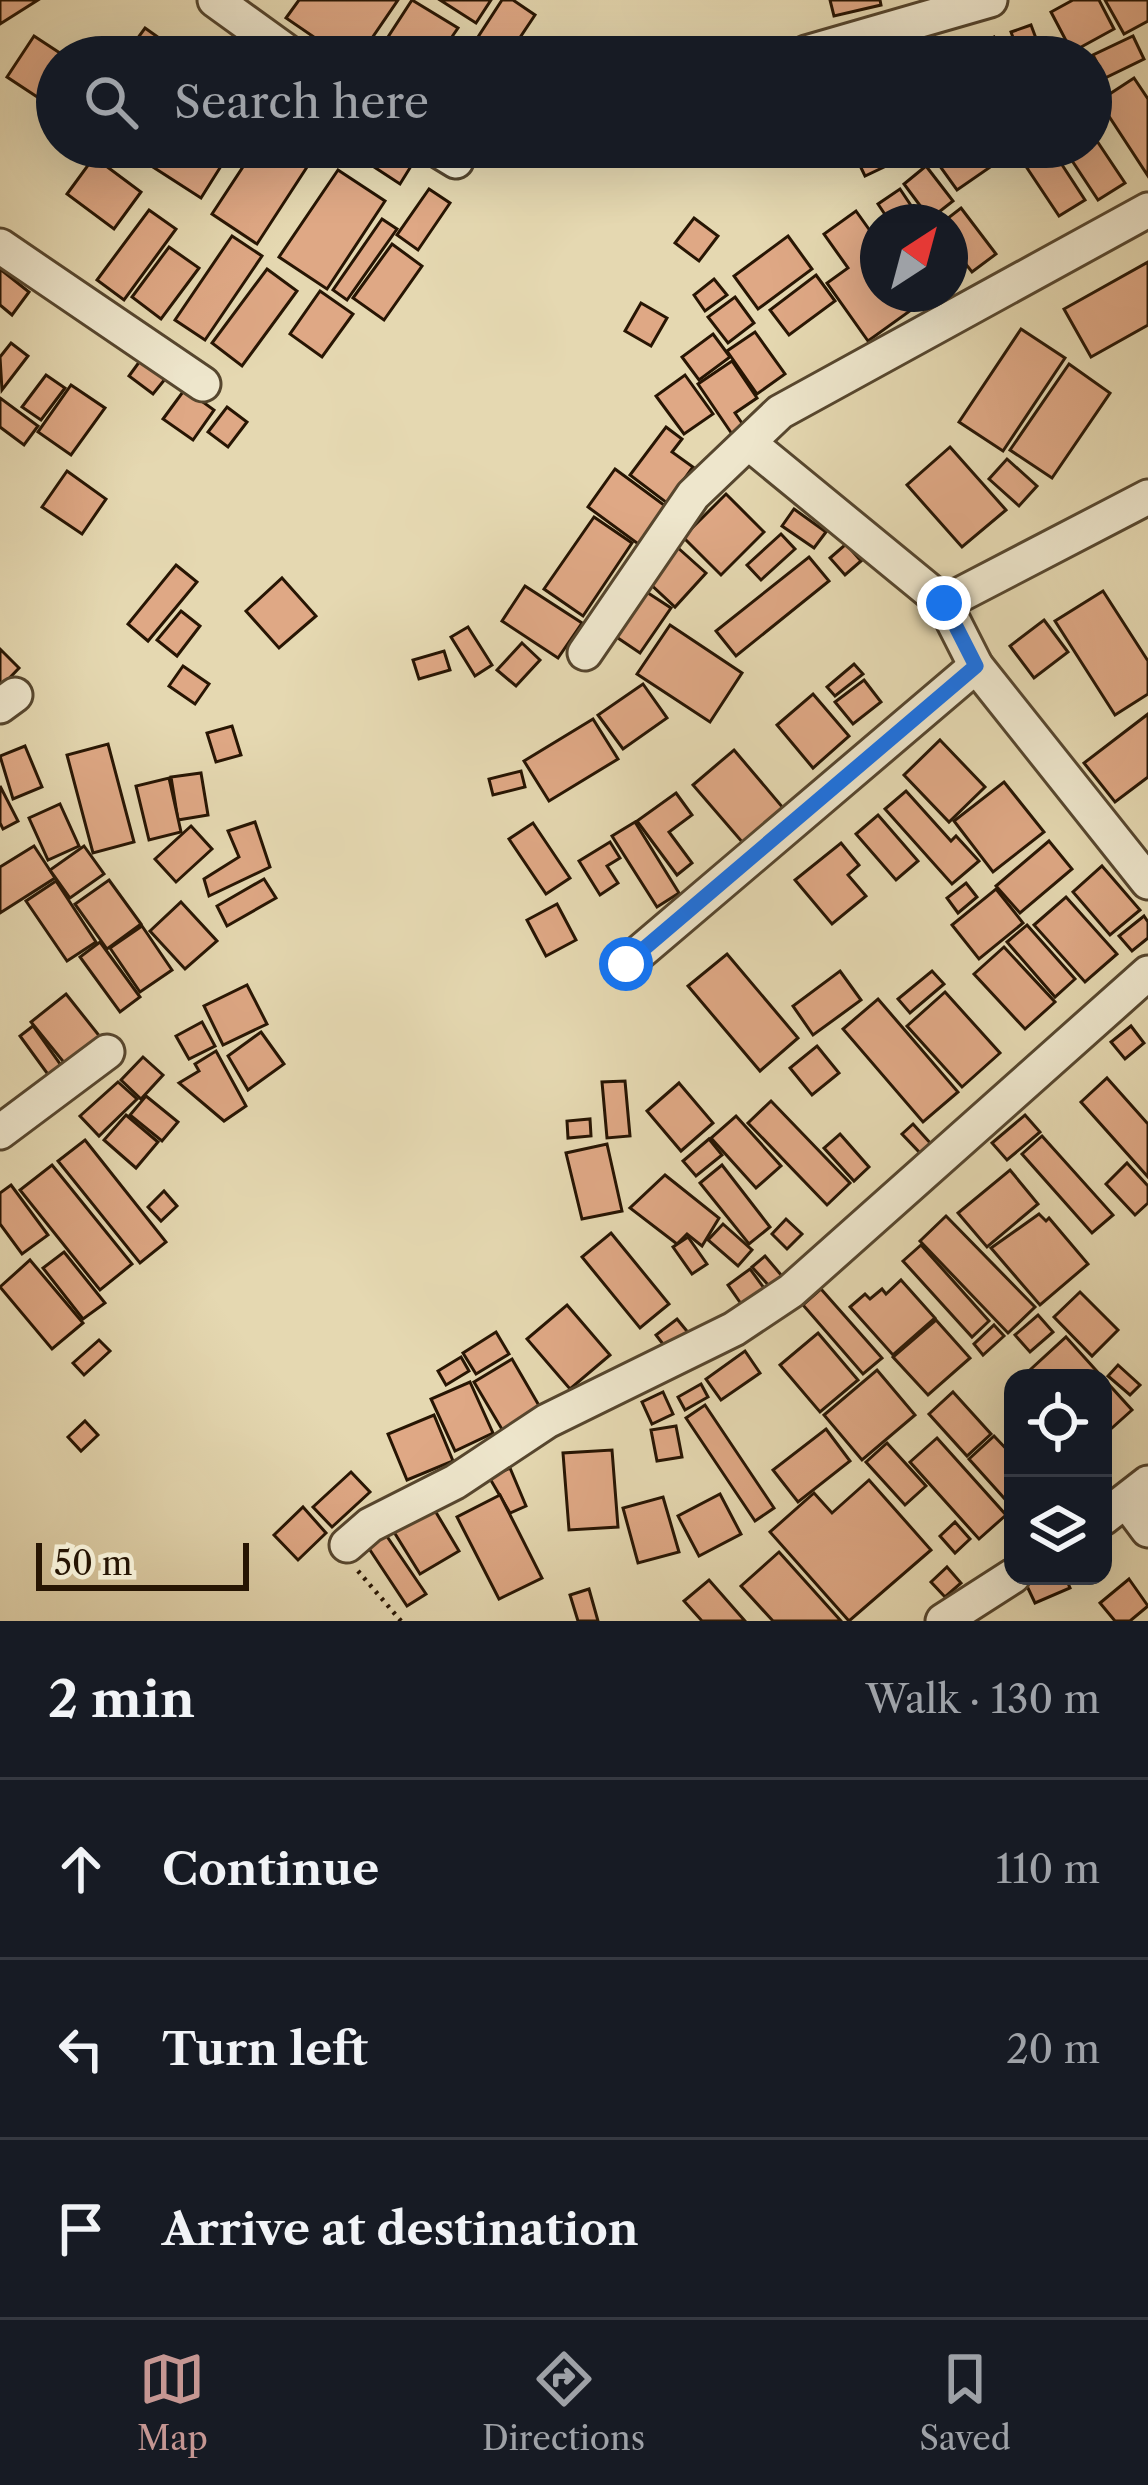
<!DOCTYPE html>
<meta charset="utf-8">
<style>
:root{--surface:#171b24;--page:#242831;--text:#f1f3f6;--muted:#9ea1a6;--line:#363941;--accent:#c59692}
body{margin:0;font-family:"Libre Caslon Text",serif;background:var(--page);color:var(--text)}
.controls{position:absolute;right:36px;bottom:36px;display:grid;overflow:hidden;border-radius:24px;box-shadow:0 12px 48px #0002}
.controls button{width:108px;height:108px;display:grid;place-items:center;padding:0;border:0;border-bottom:3px solid var(--line);background:var(--surface);color:var(--text);font:60px sans-serif}
.compass{position:absolute;left:860px;top:204px;width:108px;height:108px;border-radius:50%;background:var(--surface);box-shadow:0 12px 48px #0002;rotate:36deg}
.scale{position:absolute;left:36px;bottom:30px;width:213px;box-sizing:border-box;padding-left:12px;border:6px solid #271503;border-top:0;font-size:33px;line-height:42px;white-space:nowrap;color:#271503;-webkit-text-stroke:9px #eee6cc;paint-order:stroke}
.stop{position:absolute;width:36px;height:36px;margin:-27px;border:9px solid #1a73e8;border-radius:50%;background:#fff}
.stop.end{background:#1a73e8;border-color:#fff;box-shadow:0 3px 12px #0008}
.list{margin:0;padding:0;list-style:none}
h2{display:flex;justify-content:space-between;align-items:center;height:156px;margin:0;padding:0 48px;font-size:51px}
h2 small{font-size:39px;font-weight:400;color:var(--muted)}
.list li{display:grid;grid-template-columns:78px 1fr auto;gap:36px;align-items:center;box-sizing:border-box;height:180px;padding:0 48px;border-top:3px solid var(--line)}
.list b{display:block;font-size:45px;white-space:nowrap}
.list em{font-size:39px;font-style:normal;color:var(--muted)}
.icon{flex:none;width:66px;height:66px;fill:none;stroke:currentColor;stroke-width:2;stroke-linecap:round;stroke-linejoin:round}
.map{position:relative;flex:none;width:1148px;height:1621px;overflow:hidden}
.search{position:absolute;background:var(--surface);box-shadow:0 12px 48px #0002;left:36px;right:36px;top:36px;height:132px;display:flex;align-items:center;gap:30px;box-sizing:border-box;padding:0 42px;border-radius:66px;color:var(--muted);font-size:45px}
.sheet{height:696px;background:var(--surface)}
nav{display:flex;justify-content:space-around;align-items:center;box-sizing:border-box;height:168px;border-top:3px solid var(--line);background:var(--surface);font-size:33px;color:var(--muted)}
nav a{display:grid;justify-items:center;gap:6px}
nav .on{color:var(--accent)}
.map>svg:first-child{display:block}
.building{fill:#dfa885;stroke:#271503;stroke-width:3}
.lines{fill:none;stroke-linecap:round;stroke-linejoin:round}
.minor-casing{stroke:#56462e;stroke-width:39}
.path{stroke:#271503;stroke-width:4.5;stroke-dasharray:3 6;stroke-linecap:butt}
.minor{stroke:#eee6cc;stroke-width:33}
.route{stroke:#1a73e8;stroke-width:15}
</style>
<div class="map">
<svg width="1148" height="1621" viewBox="0 0 1148 1621">
<rect width="100%" height="100%" fill="#e5d8b1"/>
<filter id="stains"><feTurbulence type="fractalNoise" baseFrequency=".00167" numOctaves="4"/><feColorMatrix values="0 0 0 0 .2 0 0 0 0 .09 0 0 0 0 .02 0 0 0 .5 -.17"/></filter>
<radialGradient id="worn" r=".72"><stop offset=".6" stop-color="#630" stop-opacity="0"/><stop offset="1" stop-color="#630" stop-opacity=".3"/></radialGradient>
<g class="building">
<polygon points="0,0 38,0 0,24"/>
<polygon points="299,0 398,0 359,57 343,57 286,18"/>
<polygon points="412,0 458,28 438,57 375,57"/>
<polygon points="440,0 491,0 476,23"/>
<polygon points="502,0 513,0 535,15 507,57 465,57"/>
<polygon points="830,0 880,0 881,5 834,16"/>
<polygon points="1073,0 1099,0 1114,29 1072,52 1051,12"/>
<polygon points="1105,0 1148,0 1148,21 1124,34"/>
<polygon points="1031,25 1043,57 1020,57 1011,32"/>
<polygon points="145,28 186,57 124,57"/>
<polygon points="34,36 66,57 57,57 57,110 7,77"/>
<polygon points="1133,36 1144,59 1105,78 1093,55"/>
<polygon points="994,37 1003,57 960,57 958,54"/>
<polygon points="1134,78 1148,99 1148,176 1099,101"/>
<polygon points="1091,132 1125,183 1098,200 1063,147 1091,147"/>
<polygon points="166,147 233,147 201,198 153,167"/>
<polygon points="256,147 320,147 257,244 212,214"/>
<polygon points="370,147 390,147 413,163 400,184 362,159"/>
<polygon points="851,147 901,147 905,157 865,176"/>
<polygon points="951,147 989,147 999,161 957,190 934,158"/>
<polygon points="1053,151 1085,200 1059,216 1027,168"/>
<polygon points="94,157 141,192 114,229 67,194"/>
<polygon points="926,166 953,201 930,219 904,184"/>
<polygon points="338,170 385,201 327,289 279,257"/>
<polygon points="429,189 450,203 418,250 397,235"/>
<polygon points="900,189 922,222 890,222 878,204"/>
<polygon points="961,208 996,254 972,272 950,244 950,222 943,222"/>
<polygon points="149,210 176,229 124,300 97,280"/>
<polygon points="856,211 878,242 878,294 915,294 921,303 868,341 827,283 848,268 824,234"/>
<polygon points="694,218 718,236 699,261 675,243"/>
<polygon points="382,219 397,229 347,300 333,290"/>
<polygon points="232,236 262,256 205,340 175,320"/>
<polygon points="788,236 812,269 758,309 734,276"/>
<polygon points="392,244 422,266 384,320 353,298"/>
<polygon points="169,247 199,268 161,319 132,297"/>
<polygon points="1148,262 1148,325 1091,357 1064,309"/>
<polygon points="0,269 29,292 12,315 0,305"/>
<polygon points="267,269 297,291 242,366 212,343"/>
<polygon points="816,275 835,301 789,335 770,310"/>
<polygon points="714,279 727,295 705,311 694,295"/>
<polygon points="320,291 353,314 322,357 290,334"/>
<polygon points="735,297 754,323 728,343 708,317"/>
<polygon points="641,303 667,318 651,346 625,331"/>
<polygon points="1021,329 1065,358 1003,451 959,422"/>
<polygon points="755,332 785,374 757,394 727,351"/>
<polygon points="713,334 730,357 699,380 682,357"/>
<polygon points="11,343 28,356 2,390 0,357"/>
<polygon points="145,354 170,373 153,394 129,376"/>
<polygon points="732,361 757,398 735,413 744,426 732,434 698,384"/>
<polygon points="1069,364 1110,393 1052,478 1010,450"/>
<polygon points="46,375 65,388 41,420 22,407"/>
<polygon points="685,375 713,414 684,434 656,396"/>
<polygon points="71,385 105,408 71,455 38,432"/>
<polygon points="185,389 214,410 193,440 163,419"/>
<polygon points="0,398 38,426 24,445 0,427"/>
<polygon points="227,407 247,422 228,447 208,432"/>
<polygon points="666,427 682,439 672,452 693,467 667,503 630,475"/>
<polygon points="950,447 1006,510 962,547 907,485"/>
<polygon points="1007,459 1037,486 1019,506 989,479"/>
<polygon points="615,469 668,508 641,546 588,507"/>
<polygon points="67,471 106,499 82,534 42,507"/>
<polygon points="726,494 764,532 721,575 683,537"/>
<polygon points="794,509 826,532 814,548 782,526"/>
<polygon points="594,517 632,543 583,616 544,589"/>
<polygon points="781,534 795,549 761,580 747,565"/>
<polygon points="846,544 861,561 845,575 830,558"/>
<polygon points="677,547 706,573 675,607 647,581"/>
<polygon points="809,557 829,581 736,656 716,631"/>
<polygon points="176,565 197,582 148,641 128,624"/>
<polygon points="282,578 316,616 279,648 246,611"/>
<polygon points="525,586 582,623 558,658 502,621"/>
<polygon points="642,589 671,608 640,653 612,634"/>
<polygon points="1103,591 1148,661 1148,694 1115,715 1055,621"/>
<polygon points="181,611 200,626 177,656 157,640"/>
<polygon points="1044,620 1068,652 1034,678 1010,646"/>
<polygon points="670,625 742,673 710,722 637,674"/>
<polygon points="468,627 492,665 475,676 451,637"/>
<polygon points="522,643 540,660 516,686 497,670"/>
<polygon points="0,649 19,668 0,688"/>
<polygon points="444,651 450,670 419,679 413,660"/>
<polygon points="854,664 863,674 835,696 827,687"/>
<polygon points="183,666 209,684 195,704 169,686"/>
<polygon points="864,680 881,702 853,724 835,702"/>
<polygon points="643,684 667,718 623,749 598,715"/>
<polygon points="813,694 849,736 813,768 777,725"/>
<polygon points="1148,714 1148,777 1115,802 1084,763"/>
<polygon points="593,719 618,759 549,801 524,761"/>
<polygon points="232,726 241,755 216,762 207,733"/>
<polygon points="940,740 985,787 949,822 904,775"/>
<polygon points="108,744 134,842 93,853 67,755"/>
<polygon points="25,746 42,787 13,799 0,756"/>
<polygon points="734,750 784,809 743,843 693,785"/>
<polygon points="521,771 525,787 493,795 489,779"/>
<polygon points="201,773 208,815 178,820 171,777"/>
<polygon points="169,778 181,832 149,840 136,786"/>
<polygon points="1004,782 1044,832 993,872 954,821"/>
<polygon points="0,786 18,821 3,829 0,823"/>
<polygon points="906,791 951,841 956,836 979,861 952,884 885,809"/>
<polygon points="676,793 692,815 669,832 692,863 677,875 637,821"/>
<polygon points="60,804 79,846 48,860 29,818"/>
<polygon points="878,815 918,861 896,880 856,834"/>
<polygon points="255,822 270,867 209,896 204,879 239,857 228,831"/>
<polygon points="635,822 679,893 657,907 612,836"/>
<polygon points="533,823 570,878 546,894 509,839"/>
<polygon points="191,826 212,849 176,882 155,859"/>
<polygon points="1049,841 1072,869 1020,913 996,886"/>
<polygon points="610,842 620,858 607,866 618,883 600,895 579,861"/>
<polygon points="841,843 859,865 848,875 866,896 832,924 795,880"/>
<polygon points="34,846 55,878 0,913 0,867"/>
<polygon points="84,846 104,874 70,898 50,870"/>
<polygon points="1102,866 1140,910 1110,935 1073,892"/>
<polygon points="264,879 276,898 227,926 217,906"/>
<polygon points="109,880 141,924 107,949 75,904"/>
<polygon points="56,881 96,942 67,961 26,901"/>
<polygon points="966,883 977,897 958,913 947,898"/>
<polygon points="996,889 1023,923 979,959 952,925"/>
<polygon points="1066,897 1117,954 1085,982 1034,925"/>
<polygon points="181,902 217,941 185,969 150,931"/>
<polygon points="557,904 576,940 546,956 527,920"/>
<polygon points="1144,916 1148,922 1148,938 1132,951 1119,936"/>
<polygon points="1027,925 1075,979 1055,997 1007,942"/>
<polygon points="142,926 172,970 140,992 110,948"/>
<polygon points="100,942 140,997 120,1012 80,957"/>
<polygon points="1004,947 1055,1002 1025,1029 974,974"/>
<polygon points="727,954 798,1038 760,1071 688,986"/>
<polygon points="840,971 861,1000 813,1035 793,1006"/>
<polygon points="932,971 944,984 910,1013 898,999"/>
<polygon points="247,985 267,1024 223,1045 204,1006"/>
<polygon points="945,992 1000,1053 962,1087 907,1026"/>
<polygon points="66,994 101,1038 66,1065 31,1022"/>
<polygon points="878,999 958,1092 923,1122 843,1029"/>
<polygon points="202,1022 215,1046 189,1059 176,1036"/>
<polygon points="33,1026 65,1071 52,1080 20,1036"/>
<polygon points="1131,1026 1144,1043 1125,1059 1111,1042"/>
<polygon points="261,1032 284,1064 248,1090 228,1056"/>
<polygon points="817,1046 839,1073 812,1095 790,1068"/>
<polygon points="216,1051 246,1106 224,1121 179,1083 199,1071 195,1064"/>
<polygon points="143,1057 163,1075 141,1099 121,1080"/>
<polygon points="1107,1078 1148,1124 1148,1177 1081,1102"/>
<polygon points="625,1081 630,1136 607,1138 602,1082"/>
<polygon points="118,1082 137,1099 99,1136 80,1116"/>
<polygon points="679,1083 713,1123 681,1151 647,1111"/>
<polygon points="146,1096 178,1122 162,1141 130,1115"/>
<polygon points="771,1101 850,1183 827,1205 748,1123"/>
<polygon points="126,1115 158,1142 136,1168 104,1140"/>
<polygon points="1025,1115 1040,1132 1007,1160 992,1143"/>
<polygon points="736,1116 781,1166 756,1188 711,1138"/>
<polygon points="590,1119 591,1136 568,1138 567,1121"/>
<polygon points="913,1124 932,1145 922,1155 902,1134"/>
<polygon points="840,1134 869,1167 854,1181 824,1148"/>
<polygon points="1042,1136 1113,1215 1092,1233 1022,1154"/>
<polygon points="709,1139 722,1155 696,1176 683,1161"/>
<polygon points="85,1140 166,1242 140,1263 58,1161"/>
<polygon points="607,1144 622,1211 582,1219 566,1153"/>
<polygon points="1127,1163 1148,1186 1148,1203 1135,1215 1106,1184"/>
<polygon points="52,1165 132,1264 100,1290 20,1190"/>
<polygon points="722,1165 770,1227 749,1244 700,1183"/>
<polygon points="1010,1170 1038,1204 987,1247 958,1213"/>
<polygon points="665,1175 719,1218 702,1246 687,1234 677,1244 630,1208"/>
<polygon points="11,1185 48,1235 22,1254 0,1224 0,1193"/>
<polygon points="164,1191 177,1206 161,1221 148,1207"/>
<polygon points="1039,1214 1046,1221 1049,1218 1088,1264 1040,1305 991,1248"/>
<polygon points="946,1216 1035,1307 1008,1333 920,1241"/>
<polygon points="786,1219 802,1234 787,1249 772,1234"/>
<polygon points="723,1224 752,1250 738,1266 708,1240"/>
<polygon points="611,1233 669,1304 640,1328 582,1257"/>
<polygon points="688,1237 707,1264 692,1274 673,1247"/>
<polygon points="921,1245 989,1321 972,1337 903,1261"/>
<polygon points="64,1252 105,1303 83,1319 43,1268"/>
<polygon points="765,1256 782,1276 770,1287 752,1267"/>
<polygon points="30,1260 83,1323 52,1349 0,1287"/>
<polygon points="750,1269 767,1292 744,1308 728,1285"/>
<polygon points="901,1280 935,1318 893,1355 850,1307 865,1294 870,1299 882,1289 886,1294"/>
<polygon points="821,1289 882,1358 863,1374 803,1305"/>
<polygon points="1080,1292 1118,1330 1092,1356 1054,1317"/>
<polygon points="567,1305 610,1355 570,1389 527,1339"/>
<polygon points="1038,1315 1053,1332 1030,1352 1015,1335"/>
<polygon points="677,1319 691,1336 670,1353 656,1335"/>
<polygon points="936,1320 970,1358 928,1395 893,1357"/>
<polygon points="994,1325 1004,1336 983,1355 974,1344"/>
<polygon points="496,1332 509,1354 476,1374 463,1353"/>
<polygon points="818,1333 858,1380 820,1412 780,1365"/>
<polygon points="1066,1337 1103,1378 1040,1378 1031,1369"/>
<polygon points="99,1340 110,1351 84,1375 73,1363"/>
<polygon points="745,1351 760,1373 721,1400 706,1379"/>
<polygon points="461,1357 469,1371 446,1385 438,1371"/>
<polygon points="512,1359 541,1409 503,1431 474,1382"/>
<polygon points="1118,1365 1140,1385 1130,1395 1108,1376"/>
<polygon points="877,1370 915,1415 862,1460 824,1415"/>
<polygon points="1103,1378 1132,1410 1103,1436"/>
<polygon points="470,1382 493,1433 455,1451 431,1399"/>
<polygon points="701,1384 708,1397 685,1410 678,1397"/>
<polygon points="663,1392 673,1414 652,1424 642,1402"/>
<polygon points="953,1392 991,1434 967,1456 929,1414"/>
<polygon points="705,1405 774,1508 755,1521 686,1418"/>
<polygon points="434,1415 453,1461 407,1480 388,1434"/>
<polygon points="85,1421 98,1435 81,1451 68,1437"/>
<polygon points="676,1426 682,1457 657,1461 651,1430"/>
<polygon points="826,1429 850,1461 798,1502 773,1470"/>
<polygon points="994,1436 1013,1456 1013,1508 969,1459"/>
<polygon points="937,1438 1006,1515 979,1539 910,1462"/>
<polygon points="887,1443 926,1486 905,1505 866,1462"/>
<polygon points="612,1450 618,1527 569,1530 563,1453"/>
<polygon points="510,1468 526,1506 510,1513 489,1477"/>
<polygon points="351,1472 370,1492 332,1527 313,1507"/>
<polygon points="869,1480 931,1550 849,1621 770,1532 814,1493 832,1513"/>
<polygon points="720,1494 741,1534 699,1556 678,1516"/>
<polygon points="500,1495 542,1578 499,1599 457,1517"/>
<polygon points="663,1497 679,1552 638,1563 623,1508"/>
<polygon points="303,1507 326,1533 298,1560 274,1535"/>
<polygon points="434,1509 459,1551 420,1574 394,1532"/>
<polygon points="955,1522 970,1539 955,1553 940,1536"/>
<polygon points="386,1535 426,1594 407,1606 368,1547"/>
<polygon points="779,1552 841,1621 773,1621 741,1586"/>
<polygon points="947,1567 961,1583 945,1597 931,1582"/>
<polygon points="1044,1576 1065,1576 1070,1588 1035,1603 1026,1584"/>
<polygon points="1129,1579 1148,1606 1130,1621 1115,1621 1100,1603"/>
<polygon points="709,1580 745,1621 702,1621 684,1601"/>
<polygon points="589,1589 598,1621 578,1621 570,1595"/>
</g>
<g class="lines">
<g class="minor-casing">
<g id="minor">
<polyline points="215,0 294,57"/>
<polyline points="806,53 990,0"/>
<polyline points="433,147 456,161"/>
<polyline points="0,246 203,384"/>
<polyline points="749,443 944,603 976,666 1148,882"/>
<polyline points="944,603 1148,497"/>
<polyline points="585,653 693,495 780,412 1148,210"/>
<polyline points="0,706 15,695"/>
<polyline points="626,964 976,666"/>
<polyline points="0,1132 107,1052"/>
<polyline points="1127,1502 1148,1530"/>
<polyline points="1103,1518 1148,1483"/>
<polyline points="347,1545 370,1525 455,1482 547,1421 734,1329 791,1291 1148,973"/>
<polyline points="943,1621 1013,1576"/>
</g>
</g>
<polyline class="path" points="358,1571 401,1621"/>
<use href="#minor" class="minor"/>
</g>
<g class="lines">
<polyline class="route" points="626,964 976,666 944,603"/>
</g>
<rect width="100%" height="100%" filter="url(#stains)"/>
<rect width="100%" height="100%" fill="url(#worn)"/>
</svg>
<div class="controls">
<button><svg class="icon" aria-label="locate" viewBox="0 0 24 24"><circle cx="12" cy="12" r="6"/><path d="M12 2v4M12 18v4M2 12h4M18 12h4"/></svg></button>
<button><svg class="icon" aria-label="layers" viewBox="0 0 24 24"><path d="M12 4l9 5-9 5-9-5zM3 14l9 5 9-5"/></svg></button>
</div>
<svg class="compass" viewBox="-18 -18 36 36"><path d="M0-13l5 13h-10z" fill="#e53935"/><path d="M0 13l5-13h-10z" fill="#9ea1a6"/></svg>
<div class="scale">50 m</div>
<div class="stop" style="left:626px;top:964px"></div>
<div class="stop end" style="left:944px;top:603px"></div>
<div class="search"><svg class="icon" aria-label="search" viewBox="0 0 24 24"><circle cx="10" cy="10" r="6"/><path d="M15 15l6 6"/></svg>Search here</div>
</div>
<section class="sheet">
<h2>2 min<small>Walk · 130 m</small></h2>
<ul class="list">
<li><svg class="icon" aria-label="ahead" viewBox="0 0 24 24"><path d="M12 20V5M6 11l6-6 6 6"/></svg><div><b>Continue</b></div><em>110 m</em></li>
<li><svg class="icon" aria-label="left" viewBox="0 0 24 24"><path d="M17 20v-9H6M10 6l-5 5 5 5"/></svg><div><b>Turn left</b></div><em>20 m</em></li>
<li><svg class="icon" aria-label="arrive" viewBox="0 0 24 24"><path d="M6 21V4h12l-3 4 3 4H6"/></svg><div><b>Arrive at destination</b></div></li>
</ul>
</section>
<nav>
<a class="on"><svg class="icon" aria-label="map" viewBox="0 0 24 24"><path d="M3 6l6-2 6 2 6-2v14l-6 2-6-2-6 2zM9 4v14M15 6v14"/></svg>Map</a>
<a><svg class="icon" aria-label="directions" viewBox="0 0 24 24"><path d="M12 3l9 9-9 9-9-9zM9 14v-3h6M13 9l2 2-2 2"/></svg>Directions</a>
<a><svg class="icon" aria-label="saved" viewBox="0 0 24 24"><path d="M7 4h10v16l-5-4-5 4z"/></svg>Saved</a>
</nav>
